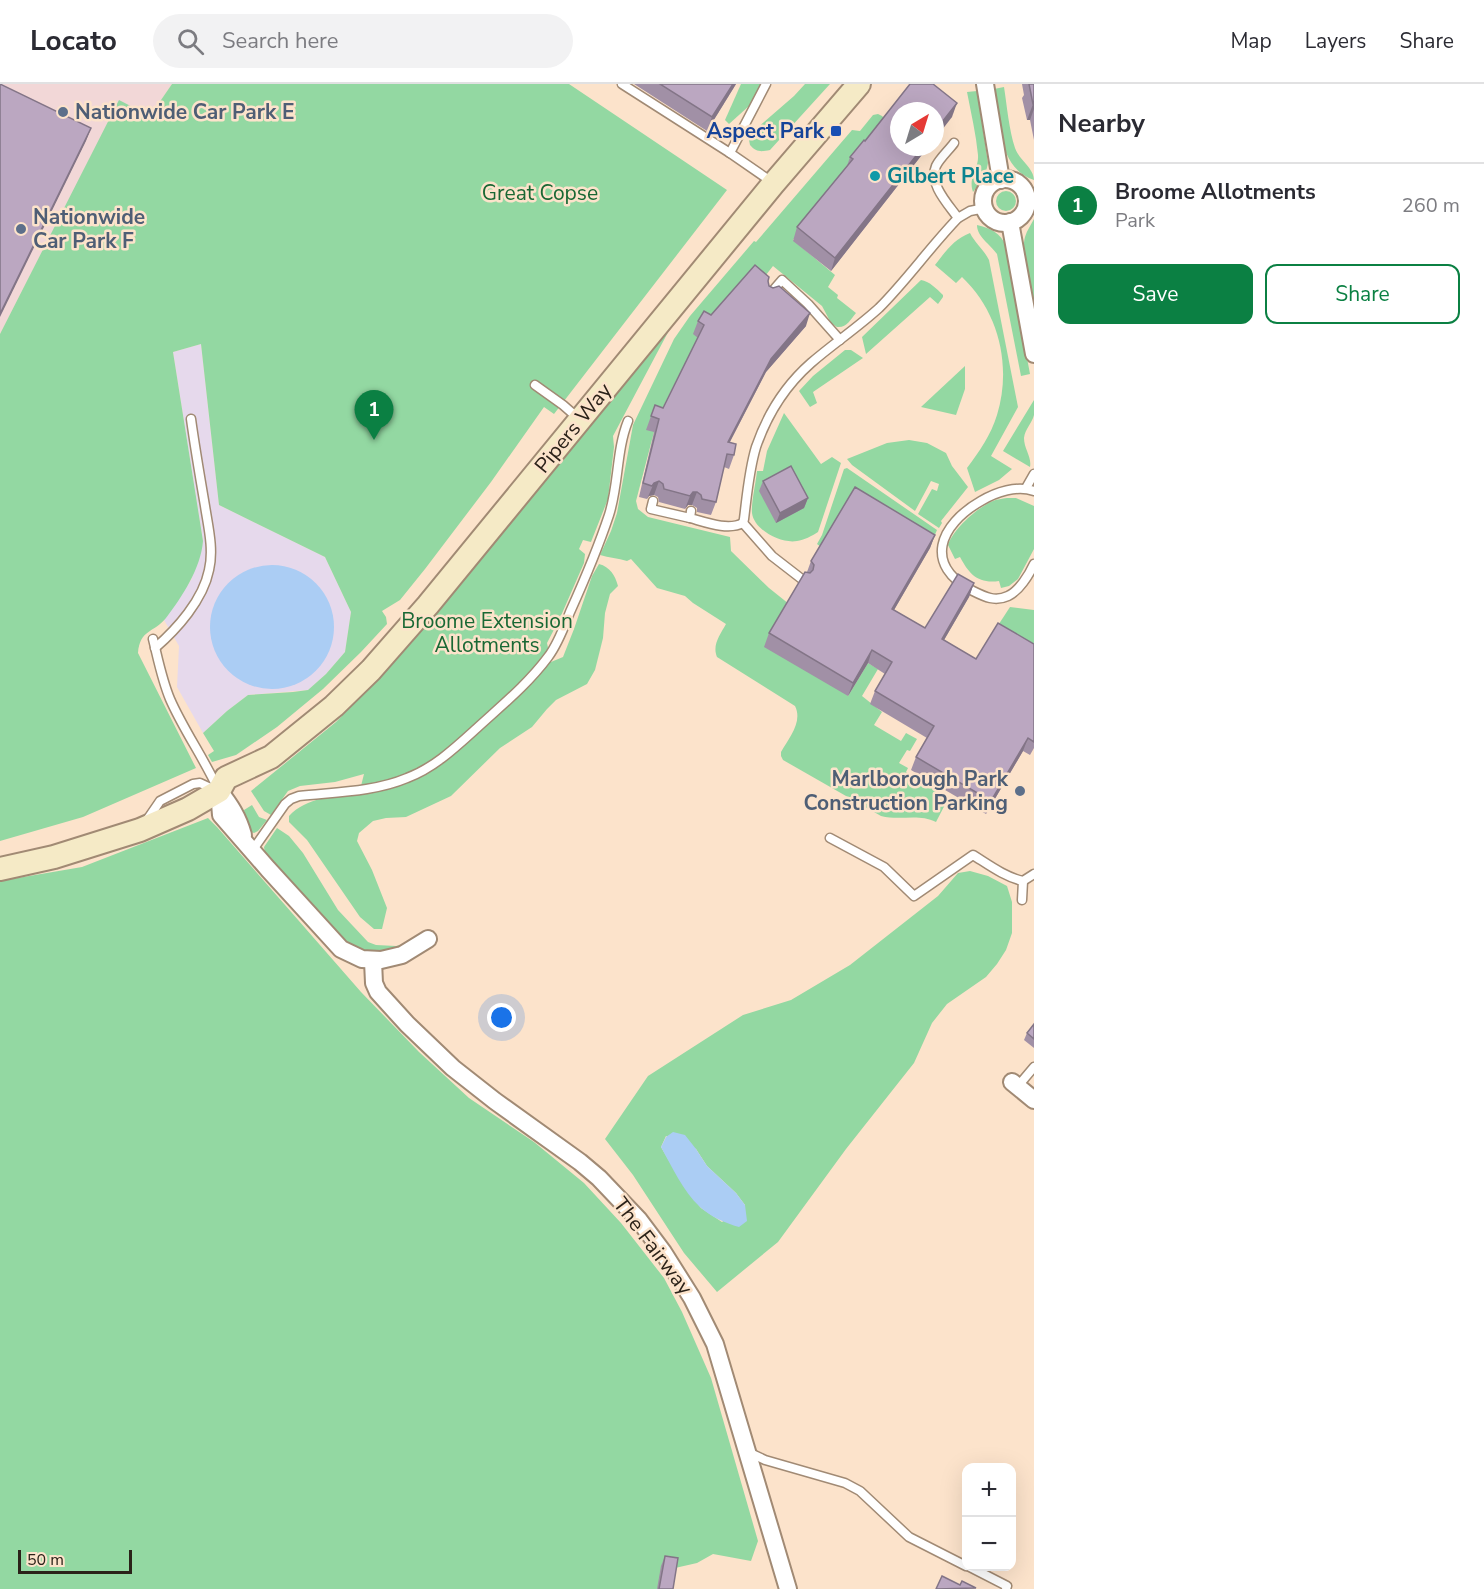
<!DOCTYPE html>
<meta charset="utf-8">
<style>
:root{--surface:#fff;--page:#f2f2f3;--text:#2b2b33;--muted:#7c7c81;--line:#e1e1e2;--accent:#0b8043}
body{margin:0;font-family:"Nunito Sans",sans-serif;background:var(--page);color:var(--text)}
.controls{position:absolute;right:18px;bottom:18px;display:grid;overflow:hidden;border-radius:12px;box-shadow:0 6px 24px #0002}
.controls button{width:54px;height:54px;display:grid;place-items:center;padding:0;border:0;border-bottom:2px solid var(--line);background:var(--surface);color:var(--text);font:30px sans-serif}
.compass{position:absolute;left:890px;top:18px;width:54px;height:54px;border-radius:50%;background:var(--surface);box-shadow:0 6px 24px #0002;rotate:38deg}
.scale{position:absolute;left:18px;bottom:15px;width:114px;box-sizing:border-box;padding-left:6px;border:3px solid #2b2219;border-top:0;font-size:16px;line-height:21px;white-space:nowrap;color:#2b2219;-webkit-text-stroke:4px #fce3cb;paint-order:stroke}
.you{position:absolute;left:502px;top:934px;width:21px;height:21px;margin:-15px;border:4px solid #fff;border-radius:50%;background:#1a73e8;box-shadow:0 0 0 9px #1a73e833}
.badge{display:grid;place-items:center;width:39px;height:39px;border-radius:50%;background:var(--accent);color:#fff;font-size:20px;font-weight:700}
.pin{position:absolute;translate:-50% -50px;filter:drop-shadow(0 2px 3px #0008)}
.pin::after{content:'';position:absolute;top:32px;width:21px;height:18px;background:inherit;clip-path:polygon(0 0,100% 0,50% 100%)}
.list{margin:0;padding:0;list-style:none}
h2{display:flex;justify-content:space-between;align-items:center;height:78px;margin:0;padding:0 24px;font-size:26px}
h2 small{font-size:20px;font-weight:400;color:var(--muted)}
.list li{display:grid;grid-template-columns:39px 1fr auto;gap:18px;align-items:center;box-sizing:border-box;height:84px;padding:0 24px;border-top:2px solid var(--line)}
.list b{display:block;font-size:22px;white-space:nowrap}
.list p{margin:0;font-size:20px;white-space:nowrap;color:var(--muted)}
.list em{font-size:20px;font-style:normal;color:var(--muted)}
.actions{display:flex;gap:12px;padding:18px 24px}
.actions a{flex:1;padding:14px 0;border:2px solid var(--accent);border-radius:12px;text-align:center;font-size:21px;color:var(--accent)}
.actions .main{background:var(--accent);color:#fff}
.icon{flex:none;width:33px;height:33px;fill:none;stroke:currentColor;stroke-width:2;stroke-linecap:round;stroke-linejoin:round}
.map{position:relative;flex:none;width:1034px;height:1505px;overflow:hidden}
header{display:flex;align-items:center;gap:36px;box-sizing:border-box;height:84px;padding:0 30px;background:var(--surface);border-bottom:2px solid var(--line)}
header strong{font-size:28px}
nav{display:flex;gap:33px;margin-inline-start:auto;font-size:21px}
.search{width:420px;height:54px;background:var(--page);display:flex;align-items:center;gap:15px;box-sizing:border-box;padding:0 21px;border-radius:33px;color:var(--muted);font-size:22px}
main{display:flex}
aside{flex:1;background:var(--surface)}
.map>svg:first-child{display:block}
.commercial{fill:#f2d7d7}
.industrial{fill:#e6d9ec}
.green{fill:#93d8a2;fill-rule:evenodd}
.water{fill:#abcdf4}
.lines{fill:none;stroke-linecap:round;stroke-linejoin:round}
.service-casing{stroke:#a18a74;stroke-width:11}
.minor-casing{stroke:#a18a74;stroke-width:20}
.secondary-casing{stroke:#a18a74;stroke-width:26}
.service{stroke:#fff;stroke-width:8}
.minor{stroke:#fff;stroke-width:16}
.secondary{stroke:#f5eac6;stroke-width:22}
.wall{fill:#a190a6}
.shaded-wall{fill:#837587}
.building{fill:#bba7c1;stroke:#837587;stroke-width:1.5}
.service-dot{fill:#5c6f8a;stroke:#fce3cb;stroke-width:2}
.transit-dot{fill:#1a4fb4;stroke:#fce3cb;stroke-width:2}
.culture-dot{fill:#0f9aa8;stroke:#fce3cb;stroke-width:2}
.labels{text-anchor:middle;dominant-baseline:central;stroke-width:5;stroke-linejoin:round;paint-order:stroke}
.service-label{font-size:21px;font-weight:bold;fill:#4e5e75;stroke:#fce3cb;text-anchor:start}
.transit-label{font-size:21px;font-weight:bold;fill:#164399;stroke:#fce3cb;text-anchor:end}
.culture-label{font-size:21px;font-weight:bold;fill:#0d838f;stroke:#fce3cb;text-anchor:start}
.park-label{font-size:21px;fill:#196834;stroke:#fce3cb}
.street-label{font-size:21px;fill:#2b2219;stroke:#fce3cb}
</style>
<header>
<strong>Locato</strong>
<div class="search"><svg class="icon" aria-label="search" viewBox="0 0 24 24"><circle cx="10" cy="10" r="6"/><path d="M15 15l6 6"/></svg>Search here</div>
<nav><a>Map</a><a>Layers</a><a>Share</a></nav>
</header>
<main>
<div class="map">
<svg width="1034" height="1505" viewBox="0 0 1034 1505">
<rect width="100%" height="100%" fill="#fce3cb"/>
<polygon class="commercial" points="0,0 172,0 150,32 119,17 0,250"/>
<polygon class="industrial" points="201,260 219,421 325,473 351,528 345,568 326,590 308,606 248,611 227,627 203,649 177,603 179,562 164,536 191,496 203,457 173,268"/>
<g class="green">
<path d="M 172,0 L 569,0 L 727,106 L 554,330 L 544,323 L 491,398 L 425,485 L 400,516 L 382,527 L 386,533 L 387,540 L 361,568 L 323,605 L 277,643 L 236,671 L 212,678 L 208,671 L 214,667 L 203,649 L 227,627 L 248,611 L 293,608 L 308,606 L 326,590 L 345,568 L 351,528 L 325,473 L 219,421 L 201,260 L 173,268 L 203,457 C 201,484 182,513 166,534 C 154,549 140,545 138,569 L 196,684 L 83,733 L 0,757 L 0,250 L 119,16 L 150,32 Z"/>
<polygon points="741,0 771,0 759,13 729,40 725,36"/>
<path d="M 805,0 L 830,0 L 770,66 C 761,68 756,68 750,61 L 749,56 L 756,45 L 794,12 Z"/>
<path d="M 1004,3 C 1007,22 1009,46 1015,64 C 1019,76 1034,84 1034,96 C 999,85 998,36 994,5 Z"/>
<path d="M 977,7 L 988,79 L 985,92 L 973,108 C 968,92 979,85 978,71 C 976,50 971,29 967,8 Z"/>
<path d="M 878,30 L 882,32 L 887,37 L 793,156 L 835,191 L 828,203 L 838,211 L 837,214 L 856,229 C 850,236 847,244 837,243 L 831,239 L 822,222 L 773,182 L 762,196 L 703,244 L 663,323 L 654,348 L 636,417 L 638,425 L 648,433 L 730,453 L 731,467 L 769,504 L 789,520 L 848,612 L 868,579 L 878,585 L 862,612 L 882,628 L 874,641 L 901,657 L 906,649 L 917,655 L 910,667 L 907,666 L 899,679 L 908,684 L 906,688 L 949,713 L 936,738 C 918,729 901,737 881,732 L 783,676 L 781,672 L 781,668 C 789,654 803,638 795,622 L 717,573 C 712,561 720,551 726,540 L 693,519 L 685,512 L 657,504 L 631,475 L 627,477 C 618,474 609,474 600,471 L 611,447 L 617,429 L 633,341 L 674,255 L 690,232 L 754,157 L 756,158 L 852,46 L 860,47 L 873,31 Z"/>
<circle cx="1006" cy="117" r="10"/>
<path d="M 1034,135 L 1034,231 C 1031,211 1020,171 1025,153 C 1027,146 1031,141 1034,135 Z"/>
<path d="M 977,141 C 990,144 1001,149 1006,162 L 1030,290 L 1021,292 L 997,170 C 990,160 977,153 977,141 Z"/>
<path d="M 970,149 C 975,159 984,166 989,176 L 1018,323 L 991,372 L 1012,385 L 999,396 L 975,408 L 967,384 C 979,368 991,351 997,331 C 1012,282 999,228 962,193 L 956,199 L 935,181 C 945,168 954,155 970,149 Z"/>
<path d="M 921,196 C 929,197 937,205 943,211 L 943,213 L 938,220 L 930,213 L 866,270 L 862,253 Z"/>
<path d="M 674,237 L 613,352 L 614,363 L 608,415 L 591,458 L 583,456 L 579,465 L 585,470 L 584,479 L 560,534 L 547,559 L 551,578 L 563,573 L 574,545 L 592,492 L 599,480 C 610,483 615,491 618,502 L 610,510 L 605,529 L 603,554 L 595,586 L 587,600 L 556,616 L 547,625 L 532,643 L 500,664 L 451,712 L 406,733 L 386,734 L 373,737 L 359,749 L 357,757 L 372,786 L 387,824 L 382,845 L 374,845 L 360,833 L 307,756 L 289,738 L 289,732 C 306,713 336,713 360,706 L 364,690 L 335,698 L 300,702 L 288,707 L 271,731 L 264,727 L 251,707 L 336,638 L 373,600 Z"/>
<polygon points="845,266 851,266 863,274 813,308 817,319 810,323 799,307 813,292"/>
<polygon points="965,282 965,305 956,331 921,323"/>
<path d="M 1034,316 C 1034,320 1034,326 1034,331 C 1032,339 1025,345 1024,354 C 1024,365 1032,373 1030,383 L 1003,367 Z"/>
<path d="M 784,329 L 821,380 L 832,373 L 841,379 L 818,448 C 812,452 804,456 797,457 C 781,460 754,446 752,429 C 751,419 756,398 757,387 L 763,387 L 767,367 Z"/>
<polygon points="909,356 927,359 946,369 952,382 968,403 941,437 942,439 939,444 918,430 932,405 937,407 939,400 931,397 915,427 852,381 847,375 887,359"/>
<polygon points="847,384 937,446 930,462 821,463 817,460 822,451 844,385"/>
<path d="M 1007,414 L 1016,414 L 1034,422 L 1034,465 L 1018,495 L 1009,502 L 1001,504 L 999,497 C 978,500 969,490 960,473 L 955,475 L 948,461 C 953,445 978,423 993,417 C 997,415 1002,415 1007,414 Z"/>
<polygon points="1010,523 1034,526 1034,569 995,546"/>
<polygon points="252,721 259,733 267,736 258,747 254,749 249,747 245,733 244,726"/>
<polygon points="208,734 217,743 361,908 419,968 469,1014 534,1058 584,1099 621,1139 664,1194 682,1228 711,1294 758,1457 751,1477 713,1470 697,1479 675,1484 671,1505 0,1505 0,797 82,783"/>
<path d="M 277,744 L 289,752 L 303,769 L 338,826 L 368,858 L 376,861 L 396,862 L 409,859 C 394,867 376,872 360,865 C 345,859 335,846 324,835 C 304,814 285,791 265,769 L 264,763 Z"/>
<path d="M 970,787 L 988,792 L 1007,802 L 1012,818 L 1012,849 L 1006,866 L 997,880 L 986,893 L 947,920 L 932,939 L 914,979 L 846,1065 L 778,1158 L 717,1208 L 684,1169 L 633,1091 L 605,1055 L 648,992 L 743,931 L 791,916 L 850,881 L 938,812 L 958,789 ZM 666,1052 L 696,1065 L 707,1082 L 736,1109 L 745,1121 L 722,1138 L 701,1124 L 685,1104 L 661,1063 Z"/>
</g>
<g class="water">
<circle cx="272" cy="543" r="62"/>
<path d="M 673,1048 L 685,1051 L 696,1065 L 707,1082 L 736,1109 L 745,1121 L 747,1137 L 739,1143 C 725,1139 711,1133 700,1123 C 683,1107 672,1083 661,1063 L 666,1053 Z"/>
</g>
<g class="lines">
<g class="service-casing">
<g id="service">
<polyline points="622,0 730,69 772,98"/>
<path d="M 954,59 C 949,66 940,74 936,82 C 928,100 949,121 958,134"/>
<polyline points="730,69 766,0"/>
<polyline points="769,211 782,196 808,220 840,256"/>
<polyline points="535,301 563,321 579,335"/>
<polyline points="1026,404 1034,390"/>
<path d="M 1034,407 C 1017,401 996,408 981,417 C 939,441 923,481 973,507 C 985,513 995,518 1008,512 C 1019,507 1029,491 1034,480"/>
<polyline points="653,417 651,425 690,434"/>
<path d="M 691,427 L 690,434 C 705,438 728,447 743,439"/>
<path d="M 743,439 L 744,435 C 747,411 749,386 756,363 C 767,331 786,301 811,279 C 833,260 857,244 879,224 C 907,196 930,163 958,134 L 970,127 L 985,124"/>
<polyline points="743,439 772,472 803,496"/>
<path d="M 153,555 C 158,575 162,596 170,615 C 183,645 203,673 217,703"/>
<path d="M 155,564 C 177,545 203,516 209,486 C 214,465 208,442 205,422 C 200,393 195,364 191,335"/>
<polyline points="147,736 160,717 193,700 200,699 215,706"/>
<path d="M 830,754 L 884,783 L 914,812 L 973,771 C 989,781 1005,793 1023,797 L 1034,790"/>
<path d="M 252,767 L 285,720 L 291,715 L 299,712 C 335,708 374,708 407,694 C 434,684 456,663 477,644 C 501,622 528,600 548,573 C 558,560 564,543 570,528 C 584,497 598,464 609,431 C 619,400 616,367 628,337"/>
<polyline points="1022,816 1023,797"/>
<polyline points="1018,1002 1034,983"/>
<polyline points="748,1368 765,1376 845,1399 860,1407 909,1453 966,1482"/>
<polyline points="968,1482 1007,1502 1006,1505"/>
</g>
</g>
<g class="minor-casing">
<g id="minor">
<polyline points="985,0 1001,96"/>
<circle cx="1005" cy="117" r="22"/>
<polyline points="1010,138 1034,270"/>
<polyline points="219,707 221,731 268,785 341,865 362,875 381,876 402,871 428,855"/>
<path d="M 219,707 C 230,721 238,733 243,751"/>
<polyline points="373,877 374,899 378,908 407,940 453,984 495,1017 580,1078 599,1094 639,1136 663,1168 692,1214 715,1260 788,1505"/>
<polyline points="1012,998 1034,1016"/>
</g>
</g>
<g class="secondary-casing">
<polyline id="secondary" points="0,785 54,773 140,746 188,725 219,707 226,694 271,673 334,622 371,586 428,521 774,99 859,0"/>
</g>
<use href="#service" class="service"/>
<use href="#minor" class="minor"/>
<use href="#secondary" class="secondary"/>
</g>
<g class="wall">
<polygon points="634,0 736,0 707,47"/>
<polygon points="1022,0 1034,0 1034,56 1030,36 1027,36 1022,14 1024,11"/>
<polygon points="952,33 899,63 928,63 831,187 793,157 797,143 847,82 850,73 865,57"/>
<polygon points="768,197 769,202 806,242 766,288 730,358 734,371 729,385 724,383 716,418 711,431 697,428 697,424 692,421 688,421 685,425 659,418 658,413 654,411 649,412 647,415 639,413 654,348 646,346 655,321 663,324 698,254 693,250 698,237 711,231"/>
<polygon points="763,397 808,414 804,424 776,439 759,407"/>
<polygon points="935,451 930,464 894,526 925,544 974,499 969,513 944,556 976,575 1034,560 1034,664 1030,671 1023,667 986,730 911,686 916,673 927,654 870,620 875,607 885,590 868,579 848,612 764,563 769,549 807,488 811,477"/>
<polygon points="1034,940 1034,964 1024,956 1027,949"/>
<polygon points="665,1472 673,1505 657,1505 661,1482"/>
</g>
<g class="shaded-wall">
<polygon points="733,0 736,0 707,47 712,33"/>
<polygon points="957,19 952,33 935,55 935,47"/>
<polygon points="1033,20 1034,20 1034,25 1030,36 1027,36"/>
<polygon points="91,44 86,57 0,233 0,230"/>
<polygon points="923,63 928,63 831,187 835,174"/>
<polygon points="810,229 806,242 766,288 723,371 728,358 771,275"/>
<polygon points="659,397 654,411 649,412 647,415 654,399"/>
<polygon points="693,408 697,408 692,421 688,421 685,425 690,412"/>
<polygon points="808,414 804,424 776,439 780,429"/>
<polygon points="935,451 930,464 887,538 892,525"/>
<polygon points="974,499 969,513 937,568 942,555"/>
<polygon points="872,566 868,579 848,612 853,599"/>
<polygon points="1028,654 1023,667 986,730 991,717"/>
</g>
<g class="building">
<polygon points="0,0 91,44 0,230"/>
<polygon points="660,0 733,0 712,33"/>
<polygon points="910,0 933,0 957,19 935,47 935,27 899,27 899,63 923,63 835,174 797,143 853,75 850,73 864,56 865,57"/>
<polygon points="1029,0 1034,0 1034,20 1033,20"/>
<polygon points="755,181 769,193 768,197 769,202 773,204 779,202 810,229 771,275 728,358 736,360 734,371 727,370 716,418 702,415 701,411 697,408 693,408 690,412 664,405 663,400 659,397 654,399 652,402 643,399 659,335 651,332 655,321 663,324 704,241 698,237 704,227 711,231"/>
<polygon points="791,382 808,414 780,429 763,397"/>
<polygon points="855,403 935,451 892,525 925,544 958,490 974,499 942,555 976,575 998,539 1034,560 1034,658 1028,654 991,717 916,673 934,642 875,607 892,578 872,566 853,599 769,549 805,488 810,489 813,486 814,481 811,477"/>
<polygon points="1034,940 1034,955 1027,949"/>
<polygon points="665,1472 678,1474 673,1505 659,1505"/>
<polygon points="942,1492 960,1501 962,1497 976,1504 936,1505"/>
</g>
<g class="service-dot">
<circle cx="63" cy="28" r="6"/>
<circle cx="21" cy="145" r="6"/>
<circle cx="1020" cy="707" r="6"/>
</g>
<rect class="transit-dot" x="830" y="41" width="12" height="12" rx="3"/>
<circle class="culture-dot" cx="875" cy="92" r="6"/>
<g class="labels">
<g class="service-label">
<text x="75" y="28">Nationwide Car Park E</text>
<text x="33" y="133">Nationwide<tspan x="33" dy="24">Car Park F</tspan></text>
<text x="1008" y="695" text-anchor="end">Marlborough Park<tspan x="1008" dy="24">Construction Parking</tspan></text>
</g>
<g class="transit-label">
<text x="824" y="47">Aspect Park</text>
</g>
<g class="culture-label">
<text x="887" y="92">Gilbert Place</text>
</g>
<g class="park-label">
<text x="540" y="109">Great Copse</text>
<text x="487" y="537">Broome Extension<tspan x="487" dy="24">Allotments</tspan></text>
</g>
<g class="street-label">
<text transform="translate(573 344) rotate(-51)">Pipers Way</text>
<text transform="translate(653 1162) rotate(53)">The Fairway</text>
</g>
</g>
</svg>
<div class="controls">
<button>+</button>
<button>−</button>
</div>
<svg class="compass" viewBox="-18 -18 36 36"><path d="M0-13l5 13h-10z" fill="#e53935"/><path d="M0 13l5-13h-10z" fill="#7c7c81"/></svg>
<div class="scale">50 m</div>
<div class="you"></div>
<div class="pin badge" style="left:374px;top:356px">1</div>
</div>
<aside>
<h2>Nearby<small></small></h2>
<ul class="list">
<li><span class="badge">1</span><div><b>Broome Allotments</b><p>Park</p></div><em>260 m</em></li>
</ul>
<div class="actions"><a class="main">Save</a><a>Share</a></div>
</aside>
</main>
